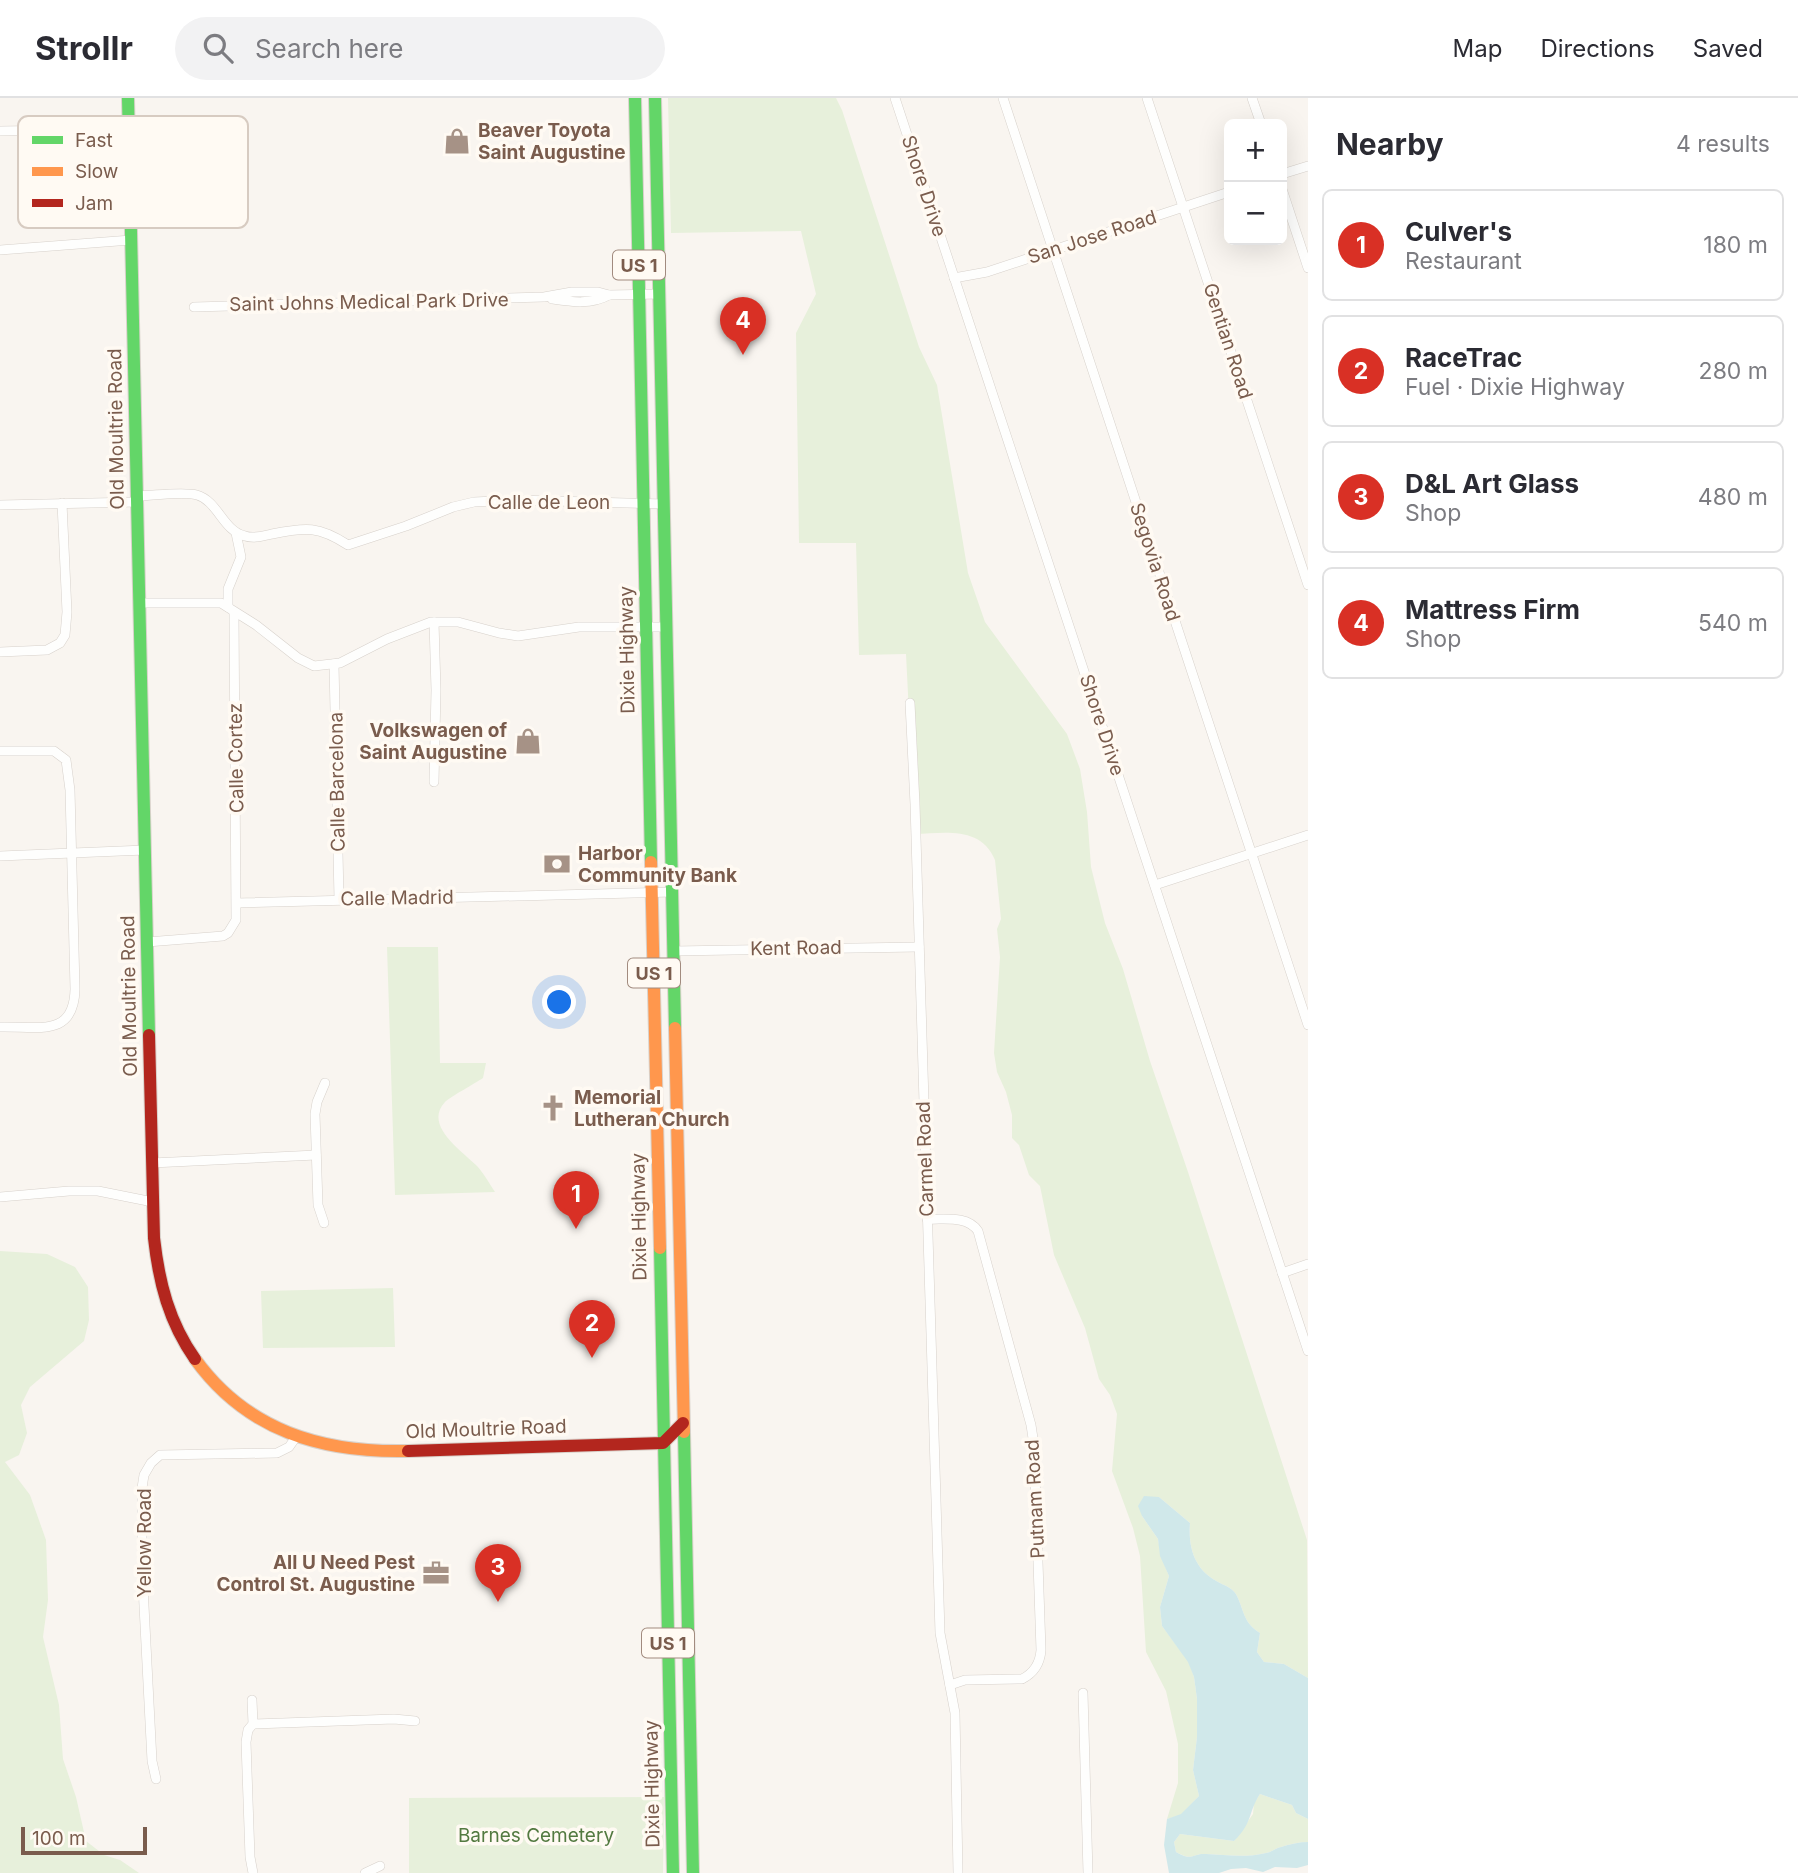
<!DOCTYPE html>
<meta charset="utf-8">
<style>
:root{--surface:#fff;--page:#f2f2f3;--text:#2b2b33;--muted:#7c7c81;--line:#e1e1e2;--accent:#d93025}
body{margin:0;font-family:Inter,sans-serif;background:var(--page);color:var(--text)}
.controls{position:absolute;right:21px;top:21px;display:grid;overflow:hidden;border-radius:10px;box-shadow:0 7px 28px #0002}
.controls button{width:63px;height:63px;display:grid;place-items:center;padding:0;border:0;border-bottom:2px solid var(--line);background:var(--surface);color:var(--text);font:35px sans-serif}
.scale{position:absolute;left:21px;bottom:18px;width:126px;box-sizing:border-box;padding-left:7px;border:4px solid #7a5c4d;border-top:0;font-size:19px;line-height:24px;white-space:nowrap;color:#7a5c4d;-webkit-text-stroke:5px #fffaf3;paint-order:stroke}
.you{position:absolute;left:560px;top:905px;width:24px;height:24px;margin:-18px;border:5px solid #fff;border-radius:50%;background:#1a73e8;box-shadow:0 0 0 10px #1a73e833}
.badge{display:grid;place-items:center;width:46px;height:46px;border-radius:50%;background:var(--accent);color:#fff;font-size:23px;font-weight:700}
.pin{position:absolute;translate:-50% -58px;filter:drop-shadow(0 2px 4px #0008)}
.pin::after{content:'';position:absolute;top:37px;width:24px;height:21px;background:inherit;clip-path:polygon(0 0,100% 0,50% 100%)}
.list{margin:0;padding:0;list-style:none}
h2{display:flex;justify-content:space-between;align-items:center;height:91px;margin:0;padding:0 28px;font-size:30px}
h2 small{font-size:23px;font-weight:400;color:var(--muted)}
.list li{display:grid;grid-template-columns:46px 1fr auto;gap:21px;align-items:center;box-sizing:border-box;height:112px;margin:0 14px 14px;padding:0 14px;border:2px solid var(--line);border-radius:10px}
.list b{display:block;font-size:26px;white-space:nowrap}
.list p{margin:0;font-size:23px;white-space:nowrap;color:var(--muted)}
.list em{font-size:23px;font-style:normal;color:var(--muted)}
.icon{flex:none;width:38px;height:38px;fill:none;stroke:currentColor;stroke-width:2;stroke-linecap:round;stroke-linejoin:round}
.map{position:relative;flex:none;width:1308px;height:1775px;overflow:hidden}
header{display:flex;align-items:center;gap:42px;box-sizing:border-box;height:98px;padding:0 35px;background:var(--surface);border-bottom:2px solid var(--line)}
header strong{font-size:33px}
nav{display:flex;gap:38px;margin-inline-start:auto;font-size:24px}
.search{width:490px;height:63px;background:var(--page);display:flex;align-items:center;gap:18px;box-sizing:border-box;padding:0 24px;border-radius:38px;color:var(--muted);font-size:26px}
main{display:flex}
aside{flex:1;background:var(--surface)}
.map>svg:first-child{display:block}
.green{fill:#e7f0db}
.water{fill:#d0e8ea}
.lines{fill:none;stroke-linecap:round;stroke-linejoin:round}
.street-casing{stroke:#d7d1cb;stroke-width:10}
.fast-casing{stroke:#d9d2cb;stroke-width:14}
.slow-casing{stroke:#d9d2cb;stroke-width:14}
.jam-casing{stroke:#d9d2cb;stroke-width:14}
.street{stroke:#fefefd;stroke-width:9}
.fast{stroke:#63d668;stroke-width:12}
.slow{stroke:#ff974d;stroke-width:12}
.jam{stroke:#b3261e;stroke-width:12}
.labels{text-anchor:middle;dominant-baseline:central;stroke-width:7;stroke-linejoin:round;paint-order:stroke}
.shield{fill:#fffaf3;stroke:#a28b7f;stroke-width:2}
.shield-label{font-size:18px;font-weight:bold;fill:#7a5c4d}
.poi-label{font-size:19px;font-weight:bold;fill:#7a5c4d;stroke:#fffaf3;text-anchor:start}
.street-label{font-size:19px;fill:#7a5c4d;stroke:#fffaf3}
.park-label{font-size:19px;fill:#537a41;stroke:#fffaf3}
.key{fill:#fffaf3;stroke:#d7cbc1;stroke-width:2}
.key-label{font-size:19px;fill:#7a5c4d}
</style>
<header>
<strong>Strollr</strong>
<div class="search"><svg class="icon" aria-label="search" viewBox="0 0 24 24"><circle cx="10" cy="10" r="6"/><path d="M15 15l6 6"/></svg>Search here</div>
<nav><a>Map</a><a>Directions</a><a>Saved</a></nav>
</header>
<main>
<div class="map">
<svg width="1308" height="1775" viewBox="0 0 1308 1775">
<rect width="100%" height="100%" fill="#f9f5f0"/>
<g class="green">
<path d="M 668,0 L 836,0 L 842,12 L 919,249 L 937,287 L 968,475 L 985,524 L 1067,636 L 1080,671 L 1087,714 L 1091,769 L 1105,825 L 1123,871 L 1150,963 L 1188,1074 L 1307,1442 L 1308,1580 L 1284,1566 L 1264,1564 L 1257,1554 L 1260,1535 C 1243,1524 1245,1515 1237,1498 C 1234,1491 1226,1488 1220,1485 C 1195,1473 1188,1451 1190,1425 L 1159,1399 L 1142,1418 L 1158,1441 L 1161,1458 L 1169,1478 L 1160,1509 L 1162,1528 L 1189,1564 L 1194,1579 L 1197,1601 L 1197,1639 L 1193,1672 L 1199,1698 L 1181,1717 L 1167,1721 L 1178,1685 L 1178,1646 L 1166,1593 L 1146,1554 L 1140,1458 L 1133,1430 L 1112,1373 L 1117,1316 L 1110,1297 L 1099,1281 L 1085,1230 L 1054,1157 L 1040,1088 L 1029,1077 L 1019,1047 L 1012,1040 L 1012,1017 L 1006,994 L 997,974 L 994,955 L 1000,859 L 997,831 L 1001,821 L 995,762 C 981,728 945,735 915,736 L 906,556 L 859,557 L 856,445 L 799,445 L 796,235 L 816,196 L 801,133 L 671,135 Z"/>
<path d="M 387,849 L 438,849 L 440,965 L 486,965 L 483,980 C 474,986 450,999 445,1004 C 423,1027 462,1053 476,1067 C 483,1074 489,1085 495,1094 L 395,1097 Z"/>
<polygon points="0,1153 47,1156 75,1169 88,1189 89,1222 84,1243 30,1289 21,1307 27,1335 19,1357 5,1364 30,1397 46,1442 48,1502 43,1539 59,1607 63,1661 76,1699 86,1743 104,1757 120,1762 139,1775 0,1775"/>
<polygon points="393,1190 395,1249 263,1250 261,1193"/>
<path d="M 1260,1696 L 1292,1707 L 1296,1715 L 1308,1721 L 1308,1744 C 1299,1744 1290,1746 1281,1749 C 1276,1750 1272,1754 1266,1755 C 1246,1760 1226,1757 1206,1756 C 1191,1755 1194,1764 1176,1754 L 1174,1744 L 1180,1736 L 1234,1743 L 1253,1716 L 1254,1705 Z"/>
<polygon points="664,1699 663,1775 409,1775 409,1700"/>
</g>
<path class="water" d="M 1144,1398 L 1159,1399 L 1190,1425 C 1188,1451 1195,1473 1220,1485 C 1226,1488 1234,1491 1237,1498 C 1245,1515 1243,1524 1260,1535 L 1257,1554 L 1264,1564 L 1284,1566 L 1308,1580 L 1308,1721 L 1296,1715 L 1292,1707 L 1260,1696 C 1248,1714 1253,1725 1234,1743 L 1180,1736 L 1174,1744 L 1176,1754 C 1193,1764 1191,1755 1206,1756 C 1226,1757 1246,1760 1266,1755 C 1272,1754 1276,1750 1281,1749 C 1290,1746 1299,1744 1308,1744 L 1308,1767 L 1297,1770 L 1275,1769 L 1263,1774 L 1246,1770 L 1231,1771 L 1219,1775 L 1169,1775 L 1164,1747 L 1167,1721 L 1181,1716 L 1199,1698 L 1193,1672 L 1197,1639 L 1197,1601 L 1194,1579 L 1188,1564 L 1162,1528 L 1160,1509 L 1169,1478 L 1160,1458 L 1158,1441 L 1142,1418 L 1138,1408 Z"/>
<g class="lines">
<g class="street-casing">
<g id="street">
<polyline points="895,0 1308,1253"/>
<polyline points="1003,0 1308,927"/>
<polyline points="1147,0 1308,487"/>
<polyline points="1252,0 1261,26"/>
<polyline points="0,33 129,31"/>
<polyline points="1282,76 1308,68"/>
<polyline points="1282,91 1308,170"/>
<polyline points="0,152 131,142"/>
<polyline points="954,180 987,174 1229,94"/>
<path d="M 552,201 C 572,204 591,207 609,197"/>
<polyline points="194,209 544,199 572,194 598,194 609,197 660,196"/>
<path d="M 137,398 C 153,398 182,393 197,397 C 218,403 223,433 245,438 C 254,441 263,438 272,436 C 306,429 319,428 348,447 L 406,428 L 453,409 L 474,404 L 516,402 L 664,406"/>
<polyline points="0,407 137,404"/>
<polyline points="140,505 221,505 256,527 298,560 314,568 340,565 387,541 431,524 458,524 499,535 518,538 579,529 667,529"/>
<polyline points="228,509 228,491 241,459 236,435"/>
<polyline points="0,554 47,552 60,545 65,537 67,514 62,405"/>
<polyline points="334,566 339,801"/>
<polyline points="910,605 915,706 940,1535 955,1615 958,1775"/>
<path d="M 0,653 L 54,653 L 66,662 L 70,692 L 75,891 C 74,940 38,928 0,929"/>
<polyline points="434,684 436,592 434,524"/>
<polyline points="0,758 145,752"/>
<polyline points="1155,787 1308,737"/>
<polyline points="237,805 673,794"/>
<polyline points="147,844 223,838 228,835 236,822 234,515"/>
<polyline points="674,853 919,849"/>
<polyline points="152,1065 316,1057"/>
<polyline points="0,1099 69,1093 98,1093 153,1104"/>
<path d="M 927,1121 C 944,1122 967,1117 978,1133 L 1031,1327 L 1034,1347 L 1041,1552 C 1040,1566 1034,1575 1022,1581 L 965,1582 L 950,1587"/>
<polyline points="324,1125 318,1107 315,1016 317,1004 325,985"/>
<polyline points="1282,1175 1308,1166"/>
<polyline points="1083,1595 1088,1775"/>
<polyline points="252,1602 253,1626 248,1632 246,1644 250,1759 253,1775"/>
<polyline points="253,1626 394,1621 415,1623"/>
<polyline points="156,1681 152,1663 142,1469 142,1390 144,1377 151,1365 160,1357 277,1355 289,1349 296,1339"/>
<polyline points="365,1775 380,1768"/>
</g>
</g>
<g class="fast-casing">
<g id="fast">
<polyline points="128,0 149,937"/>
<polyline points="635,0 651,764"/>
<polyline points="655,0 675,930"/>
<polyline points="660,1150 673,1775"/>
<polyline points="684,1334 693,1775"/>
</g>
</g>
<g class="slow-casing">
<g id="slow">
<polyline points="651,764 660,1150"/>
<polyline points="675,930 684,1334"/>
<path d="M 195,1261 C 247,1333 322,1355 408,1353"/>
</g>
</g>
<g class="jam-casing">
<g id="jam">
<path d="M 149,937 L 154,1140 C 159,1185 169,1224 195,1261"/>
<polyline points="408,1353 663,1345 683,1325"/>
</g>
</g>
<use href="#street" class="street"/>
<use href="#fast" class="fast"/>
<use href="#slow" class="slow"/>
<use href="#jam" class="jam"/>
</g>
<defs>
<g id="shop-bare" transform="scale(2.1)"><path d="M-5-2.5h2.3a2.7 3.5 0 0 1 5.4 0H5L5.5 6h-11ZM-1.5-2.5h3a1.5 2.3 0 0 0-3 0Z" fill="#a69286" stroke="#fffaf3" stroke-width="2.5" paint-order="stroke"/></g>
<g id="bank-bare" transform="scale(2.1)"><path d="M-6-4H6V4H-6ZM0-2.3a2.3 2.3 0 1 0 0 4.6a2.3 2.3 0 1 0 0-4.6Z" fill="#a69286" stroke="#fffaf3" stroke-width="2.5" paint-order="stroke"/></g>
<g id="church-bare" transform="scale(2.1)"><path d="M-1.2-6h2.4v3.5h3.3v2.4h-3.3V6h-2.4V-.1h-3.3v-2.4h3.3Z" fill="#a69286" stroke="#fffaf3" stroke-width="2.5" paint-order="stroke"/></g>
<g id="office-bare" transform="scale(2.1)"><path d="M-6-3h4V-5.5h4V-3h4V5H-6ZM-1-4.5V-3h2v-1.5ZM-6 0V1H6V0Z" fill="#a69286" stroke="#fffaf3" stroke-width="2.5" paint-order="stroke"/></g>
</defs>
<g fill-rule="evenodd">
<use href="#shop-bare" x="457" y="43"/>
<use href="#shop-bare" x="528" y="643"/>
<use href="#bank-bare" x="557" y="766"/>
<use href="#church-bare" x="553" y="1010"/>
<use href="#office-bare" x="436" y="1475"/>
</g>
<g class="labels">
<g class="shield">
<rect x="613" y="152.5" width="52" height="29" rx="5"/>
<rect x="628" y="860.5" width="52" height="29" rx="5"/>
<rect x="642" y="1530.5" width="52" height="29" rx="5"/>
</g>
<g class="shield-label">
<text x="639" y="167">US 1</text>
<text x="654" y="875">US 1</text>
<text x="668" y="1545">US 1</text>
</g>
<g class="poi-label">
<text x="478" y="32">Beaver Toyota<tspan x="478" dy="22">Saint Augustine</tspan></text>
<text x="507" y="632" text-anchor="end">Volkswagen of<tspan x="507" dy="22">Saint Augustine</tspan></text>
<text x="578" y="755">Harbor<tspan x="578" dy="22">Community Bank</tspan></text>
<text x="574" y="999">Memorial<tspan x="574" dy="22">Lutheran Church</tspan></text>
<text x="415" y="1464" text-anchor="end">All U Need Pest<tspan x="415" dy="22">Control St. Augustine</tspan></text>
</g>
<g class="street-label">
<text transform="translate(924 88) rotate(72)">Shore Drive</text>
<text transform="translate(1092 139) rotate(-18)">San Jose Road</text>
<text transform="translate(369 204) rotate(-1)">Saint Johns Medical Park Drive</text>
<text transform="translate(1228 243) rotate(72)">Gentian Road</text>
<text transform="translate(116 331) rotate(-91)">Old Moultrie Road</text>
<text x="549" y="404">Calle de Leon</text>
<text transform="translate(1155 464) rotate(72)">Segovia Road</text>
<text transform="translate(627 552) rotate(-91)">Dixie Highway</text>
<text transform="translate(1102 627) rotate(72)">Shore Drive</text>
<text transform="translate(236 660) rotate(-91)">Calle Cortez</text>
<text transform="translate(337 684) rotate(-91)">Calle Barcelona</text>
<text transform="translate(397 800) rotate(-1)">Calle Madrid</text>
<text transform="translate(796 850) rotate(-1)">Kent Road</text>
<text transform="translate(129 898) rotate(-91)">Old Moultrie Road</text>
<text transform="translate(925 1061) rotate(-92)">Carmel Road</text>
<text transform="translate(639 1119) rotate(-91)">Dixie Highway</text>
<text transform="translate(486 1331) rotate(-2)">Old Moultrie Road</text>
<text transform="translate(1035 1401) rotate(-93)">Putnam Road</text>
<text transform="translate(144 1445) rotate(-90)">Yellow Road</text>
<text transform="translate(652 1686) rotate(-91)">Dixie Highway</text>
</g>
<g class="park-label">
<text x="536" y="1737">Barnes Cemetery</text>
</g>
</g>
<rect x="18" y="18" width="230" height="112" rx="10" class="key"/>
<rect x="32" y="38" width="31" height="8" fill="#63d668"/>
<rect x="32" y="69" width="31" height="9" fill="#ff974d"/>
<rect x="32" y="101" width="31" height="8" fill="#b3261e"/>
<g class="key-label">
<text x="75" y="49">Fast</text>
<text x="75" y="80">Slow</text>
<text x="75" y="112">Jam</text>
</g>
</svg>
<div class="controls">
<button>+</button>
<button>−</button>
</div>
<div class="scale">100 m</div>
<div class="you"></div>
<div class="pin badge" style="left:576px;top:1131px">1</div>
<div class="pin badge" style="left:592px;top:1260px">2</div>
<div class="pin badge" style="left:498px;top:1504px">3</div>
<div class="pin badge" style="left:743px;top:257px">4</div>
</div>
<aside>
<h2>Nearby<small>4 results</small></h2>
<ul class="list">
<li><span class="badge">1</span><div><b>Culver's</b><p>Restaurant</p></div><em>180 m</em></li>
<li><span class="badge">2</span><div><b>RaceTrac</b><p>Fuel · Dixie Highway</p></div><em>280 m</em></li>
<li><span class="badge">3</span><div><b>D&amp;L Art Glass</b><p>Shop</p></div><em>480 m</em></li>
<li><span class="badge">4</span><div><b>Mattress Firm</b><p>Shop</p></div><em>540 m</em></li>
</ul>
</aside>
</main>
